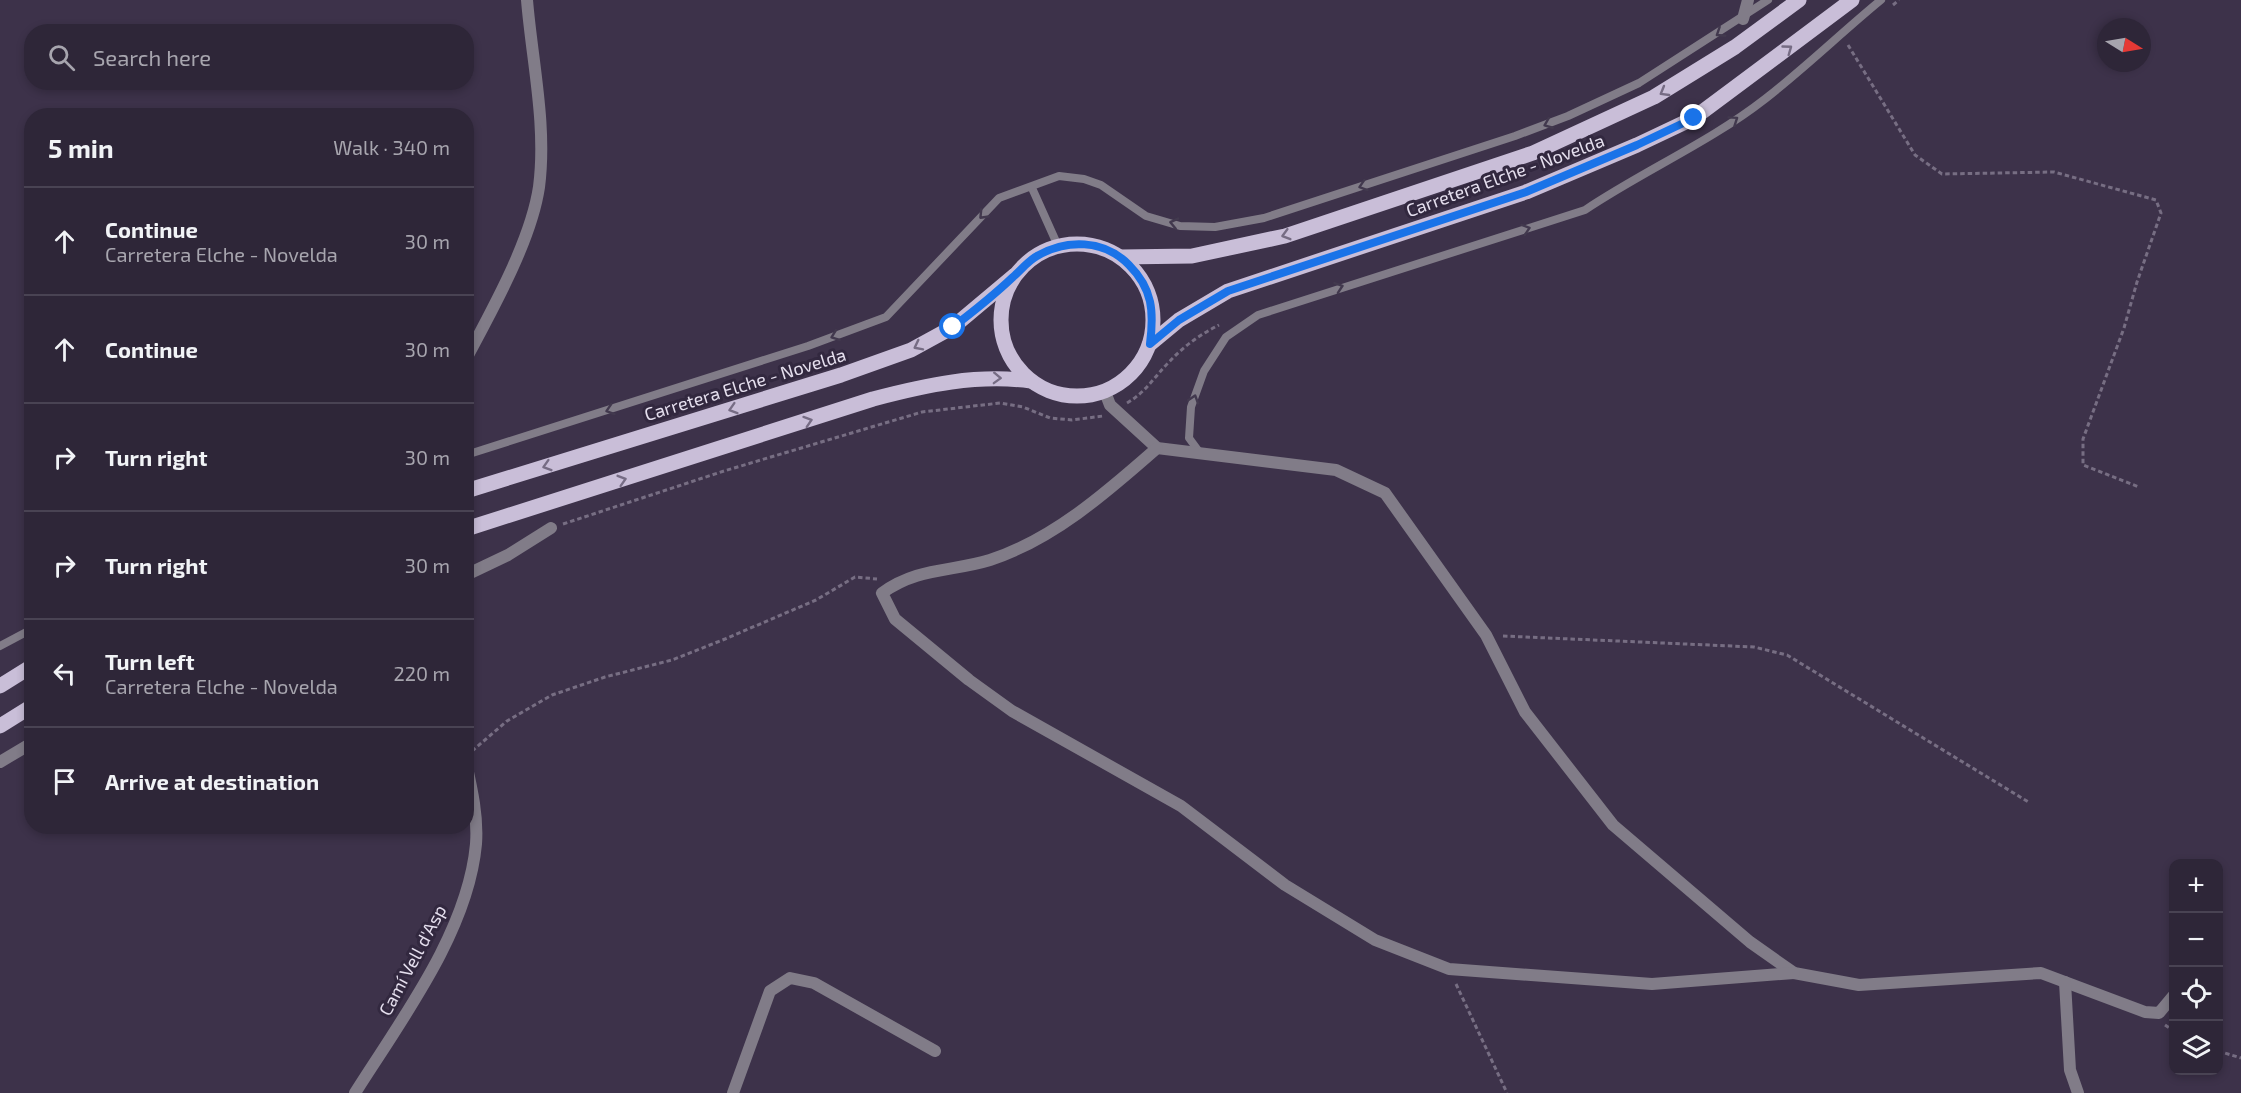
<!DOCTYPE html>
<meta charset="utf-8">
<style>
:root{--surface:#2e2638;--page:#362e40;--text:#f1f3f6;--muted:#a7a5ae;--line:#494353}
body{margin:0;font-family:"Exo 2",sans-serif;background:var(--page);color:var(--text)}
.controls{position:absolute;right:18px;bottom:18px;display:grid;overflow:hidden;border-radius:12px;box-shadow:0 3px 9px #0003}
.controls button{width:54px;height:54px;display:grid;place-items:center;padding:0;border:0;border-bottom:2px solid var(--line);background:var(--surface);color:var(--text);font:30px sans-serif}
.compass{position:absolute;left:2097px;top:18px;width:54px;height:54px;border-radius:50%;background:var(--surface);box-shadow:0 3px 9px #0003;rotate:101deg}
.stop{position:absolute;width:18px;height:18px;margin:-14px;border:4px solid #1a73e8;border-radius:50%;background:#fff}
.stop.end{background:#1a73e8;border-color:#fff;box-shadow:0 2px 6px #0008}
.list{margin:0;padding:0;list-style:none}
h2{display:flex;justify-content:space-between;align-items:center;height:78px;margin:0;padding:0 24px;font-size:26px}
h2 small{font-size:20px;font-weight:400;color:var(--muted)}
.list li{display:grid;grid-template-columns:39px 1fr auto;gap:18px;align-items:center;box-sizing:border-box;height:108px;padding:0 24px;border-top:2px solid var(--line)}
.list b{display:block;font-size:22px;white-space:nowrap}
.list p{margin:0;font-size:20px;white-space:nowrap;color:var(--muted)}
.list em{font-size:20px;font-style:normal;color:var(--muted)}
.icon{flex:none;width:33px;height:33px;fill:none;stroke:currentColor;stroke-width:2;stroke-linecap:round;stroke-linejoin:round}
.map{position:relative;flex:none;width:2241px;height:1093px;overflow:hidden}
.search{position:absolute;background:var(--surface);box-shadow:0 3px 9px #0003;left:24px;top:24px;width:450px;height:66px;display:flex;align-items:center;gap:15px;box-sizing:border-box;padding:0 21px;border-radius:24px;color:var(--muted);font-size:22px}
.panel{position:absolute;background:var(--surface);box-shadow:0 3px 9px #0003;left:24px;top:108px;width:450px;height:726px;border-radius:24px}
.map>svg:first-child{display:block}
.lines{fill:none;stroke-linecap:round;stroke-linejoin:round}
.path{stroke:#776e83;stroke-width:3;stroke-dasharray:4.5 3;stroke-linecap:butt}
.lane{stroke:#817c88;stroke-width:8}
.street{stroke:#817c88;stroke-width:12}
.primary{stroke:#c9bed8;stroke-width:15}
.oneway{stroke:#42394e}
.oneway2{stroke:#766c84}
.route{stroke:#1a73e8;stroke-width:8}
.labels{text-anchor:middle;dominant-baseline:central;stroke-width:6;stroke-linejoin:round;paint-order:stroke}
.street-label{font-size:18px;fill:#e5dfee;stroke:#32283f}
</style>
<div class="map">
<svg width="2241" height="1093" viewBox="0 0 2241 1093">
<rect width="100%" height="100%" fill="#3d324a"/>
<g class="lines">
<g class="path">
<polyline points="1893,5 1899,0"/>
<polyline points="1848,45 1915,155 1942,174 2054,172 2156,200 2161,213 2137,282 2124,328 2083,439 2083,465 2139,487"/>
<path d="M 1127,403 C 1146,392 1155,376 1170,361 C 1184,346 1201,334 1219,325"/>
<polyline points="563,524 724,471 922,412 1000,403 1023,407 1050,418 1072,420 1103,416"/>
<polyline points="1503,636 1754,647 1787,655 2030,803"/>
<polyline points="472,751 507,721 552,695 605,677 672,660 725,639 816,600 855,577 877,579"/>
<polyline points="1456,984 1507,1093"/>
<polyline points="2165,1025 2174,1031"/>
<polyline points="2218,1051 2241,1058"/>
</g>
<g class="lane">
<polyline points="1032,188 1058,246"/>
<path d="M 1200,453 L 1189,438 L 1191,407 L 1204,371 L 1226,337 L 1258,315 L 1585,210 C 1643,171 1710,142 1765,99 C 1805,68 1842,32 1881,0"/>
<polyline points="466,455 808,346 886,317 999,198 1059,176 1084,179 1101,185 1146,216 1180,226 1215,227 1264,218 1515,136 1568,116 1639,83 1768,0"/>
<polyline points="0,646 32,629"/>
</g>
<g class="street">
<polyline points="1743,19 1748,0"/>
<path d="M 466,359 C 492,310 531,241 539,187 C 547,125 532,61 527,0"/>
<polyline points="1105,392 1110,405 1157,448 1336,470 1385,493 1486,635 1525,712 1613,825 1750,942 1794,973 1859,985 2041,973 2145,1012 2159,1013 2174,995"/>
<path d="M 1157,448 C 1108,491 1054,539 990,560 C 951,572 918,567 882,593 L 895,619 L 969,680 L 1012,711 L 1181,806 L 1285,885 L 1375,940 L 1449,969 L 1652,984 L 1794,973"/>
<polyline points="466,575 508,555 551,528"/>
<polyline points="0,762 32,743"/>
<polyline points="2065,982 2070,1070 2078,1093"/>
<path d="M 355,1093 C 401,1020 468,932 476,844 C 478,817 472,790 466,763"/>
<polyline points="733,1093 770,991 790,978 814,983 935,1051"/>
</g>
<g class="primary">
<circle cx="1077" cy="320" r="76"/>
<polyline points="1121,257 1192,256 1285,236 1533,153 1654,97 1735,47 1799,0"/>
<polyline points="1150,344 1179,320 1228,291 1526,192 1637,145 1694,118 1852,0"/>
<polyline points="466,491 841,375 911,350 953,327 1015,275"/>
<path d="M 466,529 L 873,399 C 926,385 976,374 1031,381"/>
<polyline points="0,686 32,666"/>
<polyline points="0,726 32,706"/>
</g>
</g>
<defs><path id="oneway-chevron" d="M-2-3.5L2.5 0L-2 3.5" fill="none" stroke-width="1.6" stroke-linecap="round" stroke-linejoin="round" transform="scale(1.5)"/></defs>
<g class="oneway">
<use href="#oneway-chevron" transform="translate(1720 33) rotate(147)"/>
<use href="#oneway-chevron" transform="translate(1734 120) rotate(-34)"/>
<use href="#oneway-chevron" transform="translate(1548 124) rotate(158)"/>
<use href="#oneway-chevron" transform="translate(1363 186) rotate(162)"/>
<use href="#oneway-chevron" transform="translate(983 215) rotate(134)"/>
<use href="#oneway-chevron" transform="translate(1174 223) rotate(-167)"/>
<use href="#oneway-chevron" transform="translate(1526 229) rotate(-18)"/>
<use href="#oneway-chevron" transform="translate(1339 287) rotate(-19)"/>
<use href="#oneway-chevron" transform="translate(835 336) rotate(159)"/>
<use href="#oneway-chevron" transform="translate(1194 399) rotate(-72)"/>
<use href="#oneway-chevron" transform="translate(610 410) rotate(162)"/>
</g>
<g class="oneway2">
<use href="#oneway-chevron" transform="translate(1788 49) rotate(-36)"/>
<use href="#oneway-chevron" transform="translate(1664 92) rotate(150)"/>
<use href="#oneway-chevron" transform="translate(1286 235) rotate(164)"/>
<use href="#oneway-chevron" transform="translate(918 346) rotate(153)"/>
<use href="#oneway-chevron" transform="translate(997 378) rotate(2)"/>
<use href="#oneway-chevron" transform="translate(733 409) rotate(163)"/>
<use href="#oneway-chevron" transform="translate(808 421) rotate(-18)"/>
<use href="#oneway-chevron" transform="translate(547 466) rotate(163)"/>
<use href="#oneway-chevron" transform="translate(622 480) rotate(-17)"/>
</g>
<g class="lines">
<path class="route" d="M 953,327 C 974,311 994,295 1013,277 C 1021,270 1028,261 1037,256 C 1066,239 1104,239 1129,265 C 1153,289 1154,312 1150,344 L 1179,320 L 1228,291 L 1526,192 L 1637,145 L 1694,118"/>
</g>
<g class="labels">
<g class="street-label">
<text transform="translate(1505 175) rotate(-20)">Carretera Elche - Novelda</text>
<text transform="translate(745 384) rotate(-17)">Carretera Elche - Novelda</text>
<text transform="translate(412 960) rotate(-62)">Camí Vell d'Asp</text>
</g>
</g>
</svg>
<div class="controls">
<button>+</button>
<button>−</button>
<button><svg class="icon" aria-label="locate" viewBox="0 0 24 24"><circle cx="12" cy="12" r="6"/><path d="M12 2v4M12 18v4M2 12h4M18 12h4"/></svg></button>
<button><svg class="icon" aria-label="layers" viewBox="0 0 24 24"><path d="M12 4l9 5-9 5-9-5zM3 14l9 5 9-5"/></svg></button>
</div>
<svg class="compass" viewBox="-18 -18 36 36"><path d="M0-13l5 13h-10z" fill="#e53935"/><path d="M0 13l5-13h-10z" fill="#a7a5ae"/></svg>
<div class="stop" style="left:953px;top:327px"></div>
<div class="stop end" style="left:1694px;top:118px"></div>
<div class="search"><svg class="icon" aria-label="search" viewBox="0 0 24 24"><circle cx="10" cy="10" r="6"/><path d="M15 15l6 6"/></svg>Search here</div>
<section class="panel">
<h2>5 min<small>Walk · 340 m</small></h2>
<ul class="list">
<li><svg class="icon" aria-label="ahead" viewBox="0 0 24 24"><path d="M12 20V5M6 11l6-6 6 6"/></svg><div><b>Continue</b><p>Carretera Elche - Novelda</p></div><em>30 m</em></li>
<li><svg class="icon" aria-label="ahead" viewBox="0 0 24 24"><path d="M12 20V5M6 11l6-6 6 6"/></svg><div><b>Continue</b></div><em>30 m</em></li>
<li><svg class="icon" aria-label="right" viewBox="0 0 24 24"><path d="M7 20v-9h11M14 6l5 5-5 5"/></svg><div><b>Turn right</b></div><em>30 m</em></li>
<li><svg class="icon" aria-label="right" viewBox="0 0 24 24"><path d="M7 20v-9h11M14 6l5 5-5 5"/></svg><div><b>Turn right</b></div><em>30 m</em></li>
<li><svg class="icon" aria-label="left" viewBox="0 0 24 24"><path d="M17 20v-9H6M10 6l-5 5 5 5"/></svg><div><b>Turn left</b><p>Carretera Elche - Novelda</p></div><em>220 m</em></li>
<li><svg class="icon" aria-label="arrive" viewBox="0 0 24 24"><path d="M6 21V4h12l-3 4 3 4H6"/></svg><div><b>Arrive at destination</b></div></li>
</ul>
</section>
</div>
